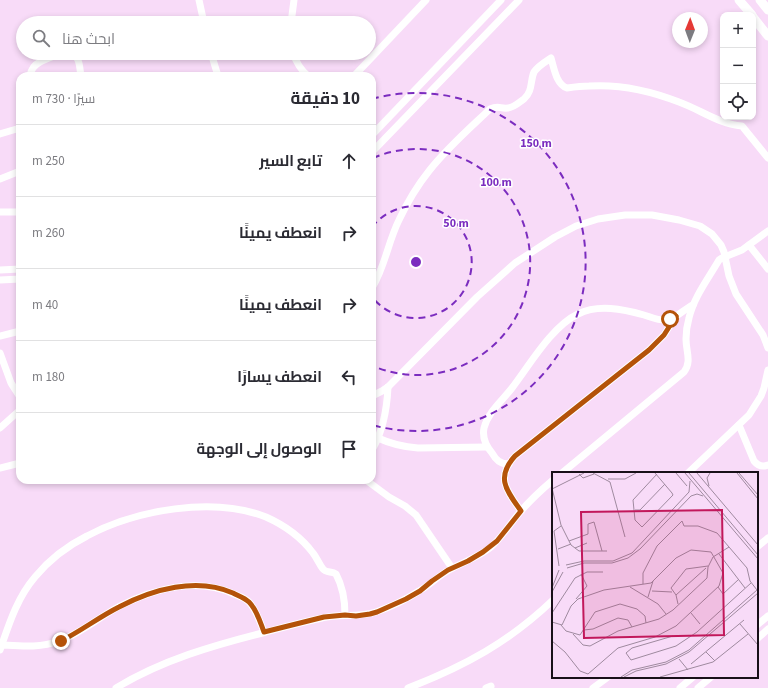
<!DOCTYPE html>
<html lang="ar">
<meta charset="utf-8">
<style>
:root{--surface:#fff;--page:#f2f2f3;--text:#2b2b33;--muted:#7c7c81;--line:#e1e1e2}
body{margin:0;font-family:"Source Sans 3",Cairo,sans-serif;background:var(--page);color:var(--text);direction:rtl}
.controls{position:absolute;right:12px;top:12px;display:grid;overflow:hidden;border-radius:8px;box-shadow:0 2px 6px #0003}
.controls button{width:36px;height:36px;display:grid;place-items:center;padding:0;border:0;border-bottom:1px solid var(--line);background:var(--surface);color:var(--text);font:20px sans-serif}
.compass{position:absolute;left:672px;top:12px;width:36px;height:36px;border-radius:50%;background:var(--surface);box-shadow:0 2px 6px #0003;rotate:1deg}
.stop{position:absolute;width:12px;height:12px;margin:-9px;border:3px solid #b45309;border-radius:50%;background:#fff}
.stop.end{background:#b45309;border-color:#fff;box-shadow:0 1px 4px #0008}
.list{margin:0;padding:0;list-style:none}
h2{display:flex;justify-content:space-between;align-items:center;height:52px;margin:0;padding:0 16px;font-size:17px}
h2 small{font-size:13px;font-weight:400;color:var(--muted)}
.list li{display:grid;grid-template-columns:26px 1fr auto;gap:12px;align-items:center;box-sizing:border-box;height:72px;padding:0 16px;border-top:1px solid var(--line)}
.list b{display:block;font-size:15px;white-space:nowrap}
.list em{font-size:13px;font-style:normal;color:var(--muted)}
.icon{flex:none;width:22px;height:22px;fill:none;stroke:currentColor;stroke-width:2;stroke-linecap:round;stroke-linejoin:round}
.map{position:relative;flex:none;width:768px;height:688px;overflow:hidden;direction:ltr}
.search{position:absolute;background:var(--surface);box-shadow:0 2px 6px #0003;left:16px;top:16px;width:360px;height:44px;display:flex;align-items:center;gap:10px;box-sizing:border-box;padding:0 14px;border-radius:22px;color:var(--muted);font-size:15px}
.panel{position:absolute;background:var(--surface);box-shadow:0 2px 6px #0003;left:16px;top:72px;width:360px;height:412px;border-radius:12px;direction:rtl}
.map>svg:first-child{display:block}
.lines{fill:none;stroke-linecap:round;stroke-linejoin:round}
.minor{stroke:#fff;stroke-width:7}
.major{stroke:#fff;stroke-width:9}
.route{stroke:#b45309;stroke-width:5}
.ring{fill:none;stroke:#7b2cbf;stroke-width:2;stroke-dasharray:7 5}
.inset-road{fill:none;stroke:#9f8a9f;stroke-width:1}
.view{fill:#c2185b;fill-opacity:0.15;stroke:#c2185b;stroke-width:2}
.inset-edge{fill:none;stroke:#191019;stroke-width:2}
.centre{fill:#7b2cbf;stroke:#fff;stroke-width:2}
.ring-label{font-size:12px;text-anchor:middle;font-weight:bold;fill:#7b2cbf;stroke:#fff;stroke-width:3;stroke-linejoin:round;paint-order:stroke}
</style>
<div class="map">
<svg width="768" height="688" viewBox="0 0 768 688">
<rect width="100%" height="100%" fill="#f8dbf8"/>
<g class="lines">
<g class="minor">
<polyline points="199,0 204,23"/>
<polyline points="291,23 294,0"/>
<polyline points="211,53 218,76"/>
<path d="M 293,53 C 296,62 301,70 308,76"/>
<path d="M 30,76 C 31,69 34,65 40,62 C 49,58 72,46 78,60 C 80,65 80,71 81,76"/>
<polyline points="354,76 426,0"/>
<polyline points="0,134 20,128"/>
<polyline points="372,135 501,0"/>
<polyline points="372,152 519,0"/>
<polyline points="0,179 20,171"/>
<polyline points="0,212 20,212"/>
<polyline points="749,245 768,269"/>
<polyline points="0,270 20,269"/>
<polyline points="0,280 20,279"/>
<path d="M 372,288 C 385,267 388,242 399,220 C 407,203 417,186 429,171 C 447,148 469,129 490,109 C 499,105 500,109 508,108 C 513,108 520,102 524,99 C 533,91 530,81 534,72 C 538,66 545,62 551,58 C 554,68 556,84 567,88 C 574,87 581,86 589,86 C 619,84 651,91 679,102 C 701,110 719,124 742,126 L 768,158"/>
<polyline points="0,336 20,331"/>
<polyline points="0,353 11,383 20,397"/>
<polyline points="372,396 382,391 388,387 477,297 515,263 555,237 576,226 598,219 625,215 652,215 679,220 700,226 712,234 721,245 724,252 729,276 736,294 763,335 768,348"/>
<path d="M 739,425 L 754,461 C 758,466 763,467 768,465"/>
<polyline points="0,428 20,410"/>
<path d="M 378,438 C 391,444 403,447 418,448 L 487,447"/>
<path d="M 372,450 C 383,431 387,409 388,387"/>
<path d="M 509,464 C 500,464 496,460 492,453 C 486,446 482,438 484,428 C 488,412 502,401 512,388 C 529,366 552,326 578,314 C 598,304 623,309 644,315 C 651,317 659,321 667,320 C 677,318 684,309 693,305"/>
<polyline points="0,468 20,463"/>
<path d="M 562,473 L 684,372 C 692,361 686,352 686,339 C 686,332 687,325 689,318 C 694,297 708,279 719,260 L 722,258 L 742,250 L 768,231"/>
<polyline points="688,473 749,415 761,396 764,388 768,370"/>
<polyline points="366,480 389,497 405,506 416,515 452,568"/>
<path d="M 521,511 C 507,491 495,478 515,456 L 649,350 L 664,335 L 676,316"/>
<polyline points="757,547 768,538"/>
<polyline points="757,625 768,616"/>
<polyline points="757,639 768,629"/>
<path d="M 2,645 C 21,646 40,648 59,641 C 80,634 99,617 120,606 C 154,589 197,577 234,594 C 239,596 245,598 249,602 C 257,611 260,622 264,632"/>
<path d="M 0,650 C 9,624 17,598 35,577 C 49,560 67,546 87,536 C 136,510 213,496 266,517 C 284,525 301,537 313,553 C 317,558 319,564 323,569 C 326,573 332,571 336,574 C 343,587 345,601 345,615"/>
<path d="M 116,688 C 162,660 214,645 266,632 C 284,627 303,622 322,618 C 339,613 358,618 376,612 C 390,607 407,599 419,591 C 430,585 438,576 449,570 C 463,562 477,558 491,547 C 501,538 508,527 516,517 C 527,503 540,491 553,480"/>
<path d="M 408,688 C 465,666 509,642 553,600"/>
<polyline points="486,688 491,686"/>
<polyline points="593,688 608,677"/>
<polyline points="680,688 693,677"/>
<polyline points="698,688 711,677"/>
</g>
<g class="major">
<polyline points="739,0 752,15"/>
<polyline points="760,0 768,10"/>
<polyline points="753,17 768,36"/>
</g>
</g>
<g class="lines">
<path class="route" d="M 61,641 C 81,631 99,617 119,607 C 153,589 197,577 233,593 C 239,596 245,598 249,602 C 257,610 260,622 264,632 L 324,617 L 345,615 L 356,616 L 370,614 L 377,612 L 406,599 L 420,591 L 432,581 L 448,570 L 468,561 L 483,552 L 497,541 L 521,511 C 507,491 495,478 515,456 L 649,350 L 664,335 L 676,316 L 670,319"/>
</g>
<g class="ring">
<path d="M372 227A56 56 0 1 1 372 297"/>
<path d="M373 158A113 113 0 1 1 373 366"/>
<path d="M372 99A169 169 0 1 1 372 425"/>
</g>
<g transform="translate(552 472)">
<rect width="206" height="206" fill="#f8dbf8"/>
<path class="inset-road" d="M 41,1 L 58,10 L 73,65M 103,1 L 120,21 L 121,23 L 90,55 L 83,48 L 81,28 L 105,2M 124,1 L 135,14M 133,1 L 206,87M 137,1 L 206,83M 145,1 L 206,73M 185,1 L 206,27M 187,1 L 206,23M 27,2 L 31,6 L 42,2M 56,7 L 73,7 L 84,1M 157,14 L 155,6 L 158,1M 0,16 L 9,53 L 19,73 L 27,79 L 55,79M 0,17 L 32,1M 83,38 L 88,38 L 113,12M 17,69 L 36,62 L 36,52 L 42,50 L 50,79M 23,76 L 35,71M 6,77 L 19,72M 167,82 L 193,116M 14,93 L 32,89 L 61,89 L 80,81 L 137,20 L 138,9M 7,94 L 2,59 L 9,54M 15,96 L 32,91 L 60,91 L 76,86 L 88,77 L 139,24 L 145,22 L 151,24M 91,112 L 91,101 L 105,74 L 130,49 L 132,54 L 146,54 L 165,61 L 195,96 L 198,109 L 205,118M 78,115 L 106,132 L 114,142M 166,115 L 171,122 L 187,107M 0,116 L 7,98M 100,119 L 120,120M 0,120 L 11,100M 124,123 L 119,116 L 134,97 L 156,94M 96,125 L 101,109M 24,127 L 35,114 L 29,102M 126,132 L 124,123 L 154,96M 0,141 L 23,106 L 35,100 L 51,100M 139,141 L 148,152M 0,150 L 10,153 L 19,134 L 26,127 L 52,118 L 99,111 L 124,86 L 139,78 L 159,80 L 171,101 L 167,114 L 124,154 L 103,165 L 66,176 L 36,202 L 28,199 L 13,180 L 0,169M 188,152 L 206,173M 9,153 L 14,159 L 28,163 L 43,140 L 68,132 L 85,137 L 93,144 L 94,151M 32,158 L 41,157 L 66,146 L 76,148 L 80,155M 21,162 L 31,173 L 38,174 L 66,159 L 107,147 L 121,138 L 155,106 L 156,95 L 161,85 L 177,75M 121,164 L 80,176 L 74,181 L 79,188 L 124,174 L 145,160 L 199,111M 154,180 L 163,189M 127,187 L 136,198M 139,192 L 192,148M 69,205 L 80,198 L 114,190 L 137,178 L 205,118M 72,205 L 84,199 L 114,192 L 137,180 L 206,121M 108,205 L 161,190 L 196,162"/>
<path class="view" d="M 170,38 L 172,163 L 32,166 L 29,40 Z"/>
<rect width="206" height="206" class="inset-edge"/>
</g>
<circle cx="416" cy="262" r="6" class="centre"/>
<g class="ring-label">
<text x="536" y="147">150 m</text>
<text x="496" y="186">100 m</text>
<text x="456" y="227">50 m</text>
</g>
</svg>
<div class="controls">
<button>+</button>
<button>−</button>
<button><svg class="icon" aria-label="locate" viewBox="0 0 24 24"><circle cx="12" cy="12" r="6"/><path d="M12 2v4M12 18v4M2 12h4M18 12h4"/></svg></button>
</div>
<svg class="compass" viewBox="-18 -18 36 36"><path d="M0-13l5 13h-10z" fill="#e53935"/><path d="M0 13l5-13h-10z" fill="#7c7c81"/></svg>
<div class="stop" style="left:670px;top:319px"></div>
<div class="stop end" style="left:61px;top:641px"></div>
<div class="search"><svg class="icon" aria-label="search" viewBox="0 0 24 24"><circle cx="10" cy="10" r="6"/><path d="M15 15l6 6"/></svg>ابحث هنا</div>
<section class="panel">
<h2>10 دقيقة<small>سيرًا · 730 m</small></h2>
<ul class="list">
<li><svg class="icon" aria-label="ahead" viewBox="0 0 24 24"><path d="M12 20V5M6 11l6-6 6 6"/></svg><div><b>تابع السير</b></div><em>250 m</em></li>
<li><svg class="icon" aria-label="right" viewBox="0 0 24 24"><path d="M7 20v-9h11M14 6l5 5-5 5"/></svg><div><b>انعطف يمينًا</b></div><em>260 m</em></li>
<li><svg class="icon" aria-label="right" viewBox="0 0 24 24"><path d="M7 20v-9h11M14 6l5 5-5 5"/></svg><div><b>انعطف يمينًا</b></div><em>40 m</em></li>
<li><svg class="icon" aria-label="left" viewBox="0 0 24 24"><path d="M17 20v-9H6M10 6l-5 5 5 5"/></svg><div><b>انعطف يسارًا</b></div><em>180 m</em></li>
<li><svg class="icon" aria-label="arrive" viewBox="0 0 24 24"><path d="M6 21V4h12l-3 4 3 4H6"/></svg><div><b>الوصول إلى الوجهة</b></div></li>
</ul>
</section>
</div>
